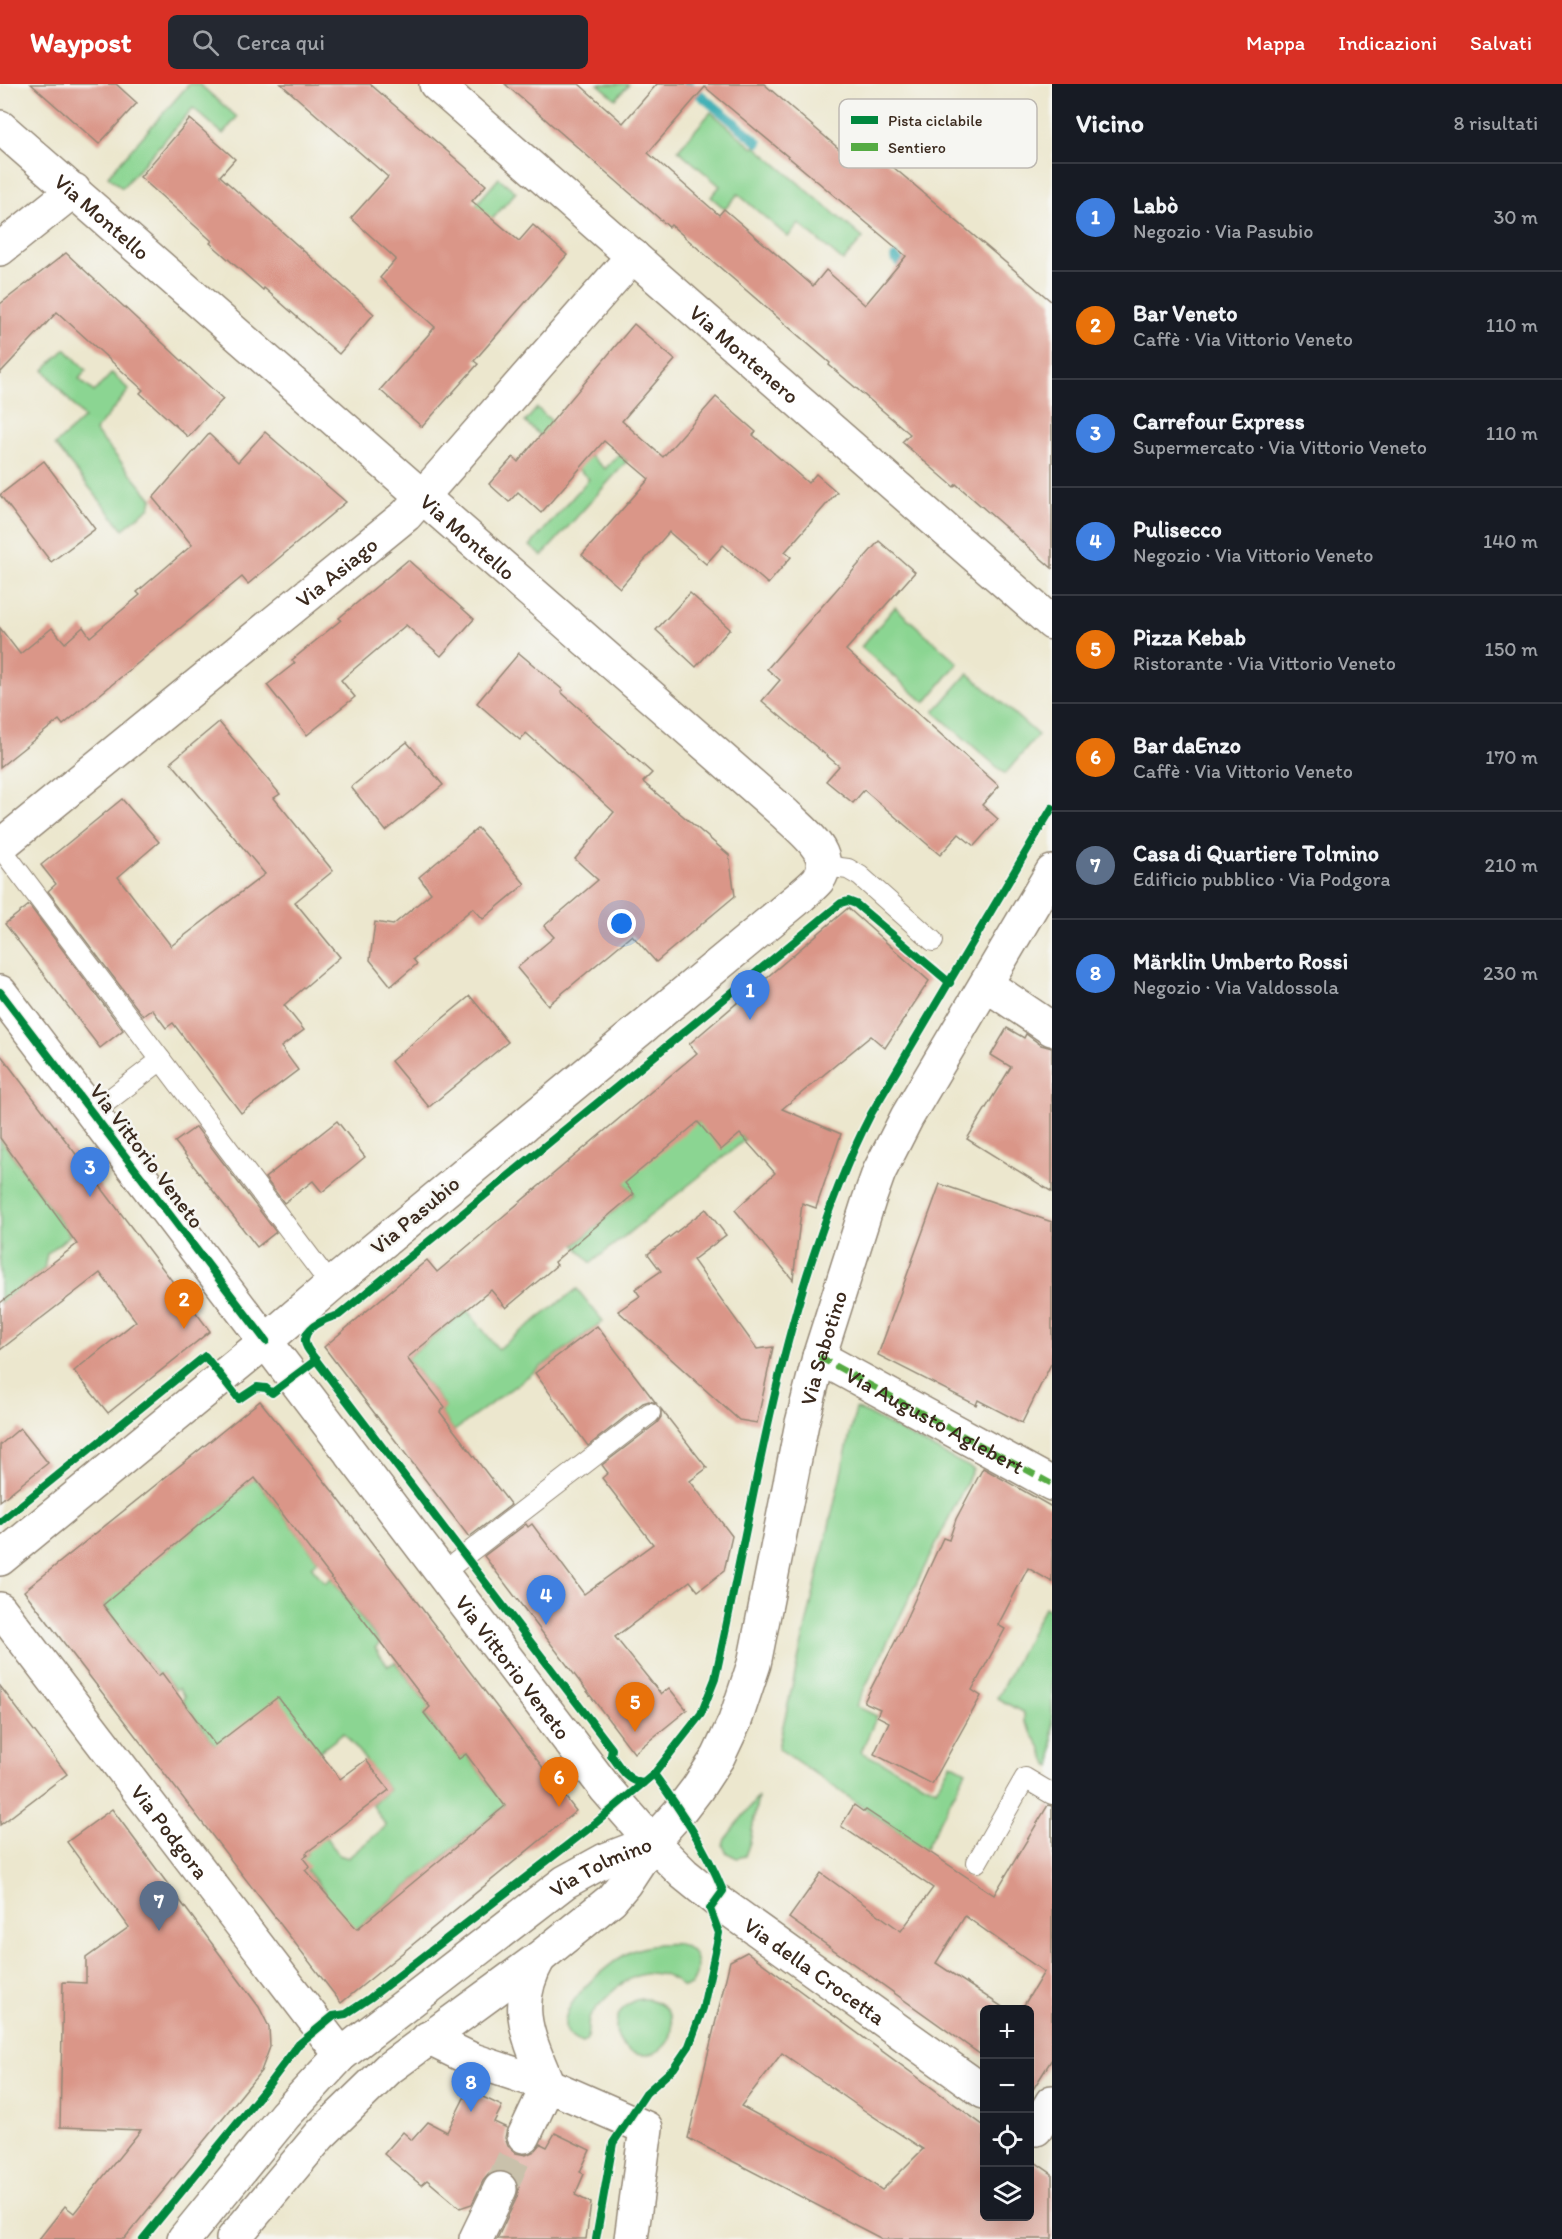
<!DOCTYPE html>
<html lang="it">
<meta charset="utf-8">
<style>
:root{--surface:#171b24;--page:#242831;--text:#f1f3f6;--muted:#9ea1a6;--line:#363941;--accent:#d93025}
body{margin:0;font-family:Itim,sans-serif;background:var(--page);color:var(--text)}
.controls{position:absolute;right:18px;bottom:18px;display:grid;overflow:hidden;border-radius:9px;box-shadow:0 6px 24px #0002}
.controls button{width:54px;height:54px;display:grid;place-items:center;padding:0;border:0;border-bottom:2px solid var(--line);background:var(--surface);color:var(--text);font:30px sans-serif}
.you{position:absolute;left:622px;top:840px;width:21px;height:21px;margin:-15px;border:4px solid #fff;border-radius:50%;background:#1a73e8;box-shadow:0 0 0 9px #1a73e833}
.badge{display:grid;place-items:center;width:39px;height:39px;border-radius:50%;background:var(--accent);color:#fff;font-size:20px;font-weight:700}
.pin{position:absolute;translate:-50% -50px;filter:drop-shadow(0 2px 3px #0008)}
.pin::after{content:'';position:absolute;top:32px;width:21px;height:18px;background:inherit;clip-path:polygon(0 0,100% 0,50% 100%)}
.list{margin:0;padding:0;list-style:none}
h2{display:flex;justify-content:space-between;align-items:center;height:78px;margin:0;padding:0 24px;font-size:26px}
h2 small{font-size:20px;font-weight:400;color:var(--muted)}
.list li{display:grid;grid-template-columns:39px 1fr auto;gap:18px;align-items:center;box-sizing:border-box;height:108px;padding:0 24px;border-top:2px solid var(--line)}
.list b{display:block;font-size:22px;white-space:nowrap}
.list p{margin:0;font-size:20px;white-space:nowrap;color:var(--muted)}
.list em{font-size:20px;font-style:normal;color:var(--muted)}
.icon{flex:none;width:33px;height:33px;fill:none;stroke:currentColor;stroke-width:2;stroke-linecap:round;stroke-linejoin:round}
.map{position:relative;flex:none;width:1052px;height:2155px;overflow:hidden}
header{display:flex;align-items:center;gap:36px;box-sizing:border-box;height:84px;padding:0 30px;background:var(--accent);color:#fff}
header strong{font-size:28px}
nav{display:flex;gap:33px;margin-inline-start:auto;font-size:21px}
.search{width:420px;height:54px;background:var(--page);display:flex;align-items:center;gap:15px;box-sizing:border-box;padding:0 21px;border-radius:9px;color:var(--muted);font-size:22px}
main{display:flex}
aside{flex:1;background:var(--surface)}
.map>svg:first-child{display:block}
.green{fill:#8bd592;stroke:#638058;stroke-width:1.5}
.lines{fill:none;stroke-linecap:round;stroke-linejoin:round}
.stream{stroke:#3badb3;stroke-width:10}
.building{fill:#da9688;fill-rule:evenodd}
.street-tunnel{stroke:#c9c1ab;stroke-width:33;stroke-dasharray:33 16;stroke-linecap:butt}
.lane-casing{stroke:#948876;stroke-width:22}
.street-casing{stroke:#948876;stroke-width:36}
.secondary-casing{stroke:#948876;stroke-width:36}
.primary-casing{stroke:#948876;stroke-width:36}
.lane{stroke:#fff;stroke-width:20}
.street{stroke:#fff;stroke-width:33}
.secondary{stroke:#fff;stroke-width:33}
.primary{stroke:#fff;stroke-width:33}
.quiet{stroke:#55ab43;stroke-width:6;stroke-dasharray:12 6;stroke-linecap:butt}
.cycleway-casing{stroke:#f6f6f2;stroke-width:11}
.cycleway{stroke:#00873e;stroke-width:8}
.labels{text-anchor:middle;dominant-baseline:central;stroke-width:5;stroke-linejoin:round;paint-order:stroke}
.street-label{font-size:22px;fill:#3b2a1e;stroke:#f6f6f2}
.key{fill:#f6f6f2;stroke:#beb9b2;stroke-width:1.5}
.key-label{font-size:16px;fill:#3b2a1e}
</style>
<header>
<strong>Waypost</strong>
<div class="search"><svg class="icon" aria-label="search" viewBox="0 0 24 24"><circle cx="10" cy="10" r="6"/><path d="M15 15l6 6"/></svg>Cerca qui</div>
<nav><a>Mappa</a><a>Indicazioni</a><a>Salvati</a></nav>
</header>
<main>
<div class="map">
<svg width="1052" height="2155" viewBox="0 0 1052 2155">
<rect width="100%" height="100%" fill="#f6f6f2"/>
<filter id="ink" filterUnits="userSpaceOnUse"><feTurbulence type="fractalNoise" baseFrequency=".0167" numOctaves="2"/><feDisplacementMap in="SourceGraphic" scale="12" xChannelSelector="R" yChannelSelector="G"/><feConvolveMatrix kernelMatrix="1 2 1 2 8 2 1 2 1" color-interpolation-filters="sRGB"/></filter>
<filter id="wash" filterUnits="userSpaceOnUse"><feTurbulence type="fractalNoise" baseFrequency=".008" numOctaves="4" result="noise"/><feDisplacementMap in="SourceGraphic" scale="24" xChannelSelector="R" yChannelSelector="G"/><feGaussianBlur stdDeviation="1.35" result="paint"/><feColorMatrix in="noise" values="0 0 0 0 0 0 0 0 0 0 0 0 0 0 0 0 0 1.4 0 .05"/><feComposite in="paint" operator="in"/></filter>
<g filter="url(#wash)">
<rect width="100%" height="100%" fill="#ece7ce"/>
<g class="green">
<polygon points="189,0 199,0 237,33 223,50 193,24 122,104 108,92"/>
<polygon points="598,0 629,0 616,15"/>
<polygon points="711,28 753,64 755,62 863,154 843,177 799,140 788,153 738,110 725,125 711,113 720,102 678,66"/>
<polygon points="499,94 516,108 431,205 434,169"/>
<polygon points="65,265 86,286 79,295 94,308 112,289 129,306 95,347 152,415 150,423 123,445 55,361 84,334 44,286"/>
<polygon points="537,324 605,385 619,370 627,377 542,472 530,462 589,395 525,338"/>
<polygon points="895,523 958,579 925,619 861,563"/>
<polygon points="968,589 1038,651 1005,690 934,628"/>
<polygon points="698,1038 740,1050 745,1056 591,1179 575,1161 634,1110 610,1082"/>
<polygon points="0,1054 70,1151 47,1170 44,1185 0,1219"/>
<polygon points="577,1205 603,1237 454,1347 440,1328 445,1323 407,1274 467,1226 498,1265"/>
<polygon points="856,1324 973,1385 856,1622 877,1632 861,1668 936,1705 951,1679 966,1687 925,1766 778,1664"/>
<polygon points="255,1394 318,1476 311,1482 325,1499 331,1494 380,1559 375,1564 388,1582 395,1578 430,1623 424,1630 459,1674 466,1670 496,1710 522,1707 349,1851 324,1807 306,1785 303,1774 307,1770 296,1756 296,1712 339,1771 348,1774 386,1742 372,1720 389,1706 344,1649 319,1668 215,1661 182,1616 185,1613 178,1604 175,1606 162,1589 158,1591 103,1520"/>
<polygon points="1044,1523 1052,1527 1052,1683 1048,1681 1040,1662 1024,1637 1024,1629 997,1614"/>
<polygon points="758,1713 750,1758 745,1772 737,1774 727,1769 723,1762 725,1755"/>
<path d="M 658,1860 C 666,1860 675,1858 682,1861 C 700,1867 700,1888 691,1901 L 683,1903 C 654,1877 627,1891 604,1916 C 599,1921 592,1928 589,1935 C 587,1942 589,1950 586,1957 L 582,1959 C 531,1940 608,1878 632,1867 C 640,1864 650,1862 658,1860 Z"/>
<circle cx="644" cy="1943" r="28"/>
</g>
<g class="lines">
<g class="stream">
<polyline points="687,0 758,58"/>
<polyline points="895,174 911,188"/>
</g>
</g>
<g id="blocks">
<g class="building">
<polygon points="31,0 116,0 137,19 99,60"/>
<polygon points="281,0 370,0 486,101 472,117 519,157 533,141 567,171 474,277 478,280 422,343 380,306 435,243 380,194 396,175 351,134 388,93"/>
<path d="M 505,0 L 579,0 L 623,39 L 657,0 L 764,0 L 852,76 L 866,60 L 1052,218 L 1052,484 L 956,400 L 954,403 L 902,358 L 910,350 L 829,281 L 830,279 L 671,141 L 669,143 ZM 705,3 L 906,172 L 865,221 L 826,186 L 813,202 L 724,125 L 719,131 L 648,69 Z"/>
<polygon points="190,35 235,75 220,92 374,230 339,270 264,204 263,206 210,159 212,157 140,93"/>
<polygon points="66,169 223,315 188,353 140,309 143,306 57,228 0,289 0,220"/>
<polygon points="634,240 675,276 622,337 663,373 716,313 756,348 753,351 808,399 816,390 837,408 785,468 791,473 768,500 723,461 706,480 669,448 620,504 582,471 649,395 604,357 541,429 518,408 509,418 489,400 513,373 518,378"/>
<polygon points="265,348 346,418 248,500 242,493 63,641 59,636 0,683 0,544 20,570 52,544 65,559 83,543 90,553 140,511 137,508 192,461 153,414 209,350 238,378"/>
<polygon points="44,377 95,445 51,478 0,411"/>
<polygon points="879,457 915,488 846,566 999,702 982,721 998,735 974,762 959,750 940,771 864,706 853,719 826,697 839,682 762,617 780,596 767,585"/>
<polygon points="408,476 474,535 441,572 406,541 341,596 355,613 307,651 267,601 295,579 292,576 341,536 339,534"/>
<polygon points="690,509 730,545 696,583 656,546"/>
<polygon points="519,569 563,606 561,608 652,689 643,698 729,771 735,812 656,878 632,851 548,921 517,884 554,853 544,842 598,796 575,775 614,728 526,649 520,656 477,619"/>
<polygon points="219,638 280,710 274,714 333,787 295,818 340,873 284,921 304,946 281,963 298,986 241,1029 173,939 166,944 152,925 143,932 48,807 56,800 41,781 122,715 159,758 118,793 171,862 265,790 171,678"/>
<polygon points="407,658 443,701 386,747 351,703"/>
<polygon points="478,744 525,800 483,835 473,824 413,875 417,880 391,902 370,876 375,838 393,841 431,809 419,793"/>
<polygon points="29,821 123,946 100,964 5,840"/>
<polygon points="848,824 929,897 885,964 871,952 782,1025 841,1050 816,1124 802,1119 793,1196 735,1126 775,1089 740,1050 721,1066 698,1038 625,1099 634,1110 554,1178 557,1181 506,1224 491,1206 407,1274 445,1323 440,1328 511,1421 469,1453 324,1263 427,1176 437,1188 697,969 689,960"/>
<polygon points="470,912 508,958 429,1023 391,977"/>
<polygon points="1007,944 1024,954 1026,950 1041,961 1052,964 1052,1108 967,1055 1011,983 991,971"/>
<polygon points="0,970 210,1247 108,1329 74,1287 136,1237 100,1189 0,1266 0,1219 77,1160 0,1054"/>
<polygon points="337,1037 365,1073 322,1108 313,1097 284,1119 265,1094"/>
<polygon points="196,1043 276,1148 257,1163 175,1058"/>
<polygon points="940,1100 1052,1138 1052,1278 1022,1339 978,1316 976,1321 878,1271"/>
<polygon points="706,1125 726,1151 693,1176 757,1265 773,1263 757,1339 739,1336 618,1227 640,1212 635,1205 661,1187 648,1170"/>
<polygon points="597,1242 656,1319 649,1317 643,1319 588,1362 535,1289"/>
<path d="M 260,1317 L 334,1409 L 576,1727 L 341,1919 L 24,1507 ZM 255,1394 L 430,1623 L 424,1629 L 459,1675 L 466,1670 L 505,1722 L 357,1845 L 305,1786 L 310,1783 L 303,1774 L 308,1771 L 306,1769 L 389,1706 L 366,1676 L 340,1695 L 278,1613 L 215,1661 L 162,1589 L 158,1592 L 103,1521 Z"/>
<polygon points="661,1325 707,1384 690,1397 732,1452 724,1487 698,1507 690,1497 615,1553 661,1610 669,1604 687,1626 634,1669 484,1472 526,1440 528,1443 532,1440 584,1510 653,1460 602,1394 608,1389 602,1381 657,1339 661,1333"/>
<polygon points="20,1344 48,1379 0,1417 0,1361"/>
<polygon points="983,1384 1052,1423 1052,1498 1028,1484 998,1541 1005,1545 972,1606 981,1612 932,1700 874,1670 889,1638 877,1632 880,1625 864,1618 899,1550 943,1454 949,1456 956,1435"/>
<polygon points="0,1602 67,1690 0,1741"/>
<polygon points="854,1721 864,1728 866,1726 994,1811 1048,1721 1052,1722 1052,1975 1032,2007 1029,2005 1029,1926 1021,1926 1044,1888 965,1832 936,1879 1007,1926 984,1926 984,1973 789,1834 821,1789 901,1847 933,1804 841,1742"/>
<polygon points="112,1725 259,1923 269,1943 270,1963 261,1987 124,2155 39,2155 65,2122 74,2129 141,2046 60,2043 63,1898 86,1899 86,1874 129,1843 67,1758"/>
<path d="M 747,1868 L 984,2042 L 984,2133 L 1029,2133 L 1029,2074 L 1052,2090 L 1052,2155 L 882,2155 L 688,2054 L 730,1877 ZM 782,1969 L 871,2031 L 923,2065 L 882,2106 L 827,2068 L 741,2022 Z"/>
<polygon points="468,2006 502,2022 494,2038 507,2044 505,2054 508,2062 516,2069 526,2071 535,2067 541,2060 547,2063 555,2049 590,2066 580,2088 584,2090 575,2111 591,2119 586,2155 497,2155 517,2113 519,2104 516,2095 509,2088 499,2086 489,2090 483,2097 472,2120 460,2124 427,2096 421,2101 384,2070 403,2048 412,2056 428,2038 447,2048"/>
</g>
</g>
</g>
<g filter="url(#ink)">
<use href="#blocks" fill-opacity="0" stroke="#948876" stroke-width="1.5"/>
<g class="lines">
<polyline class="street-tunnel" points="500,2105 524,2052"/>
<g class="lane-casing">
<g id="lane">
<polyline points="0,763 331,1201"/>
<polyline points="825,782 848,785 860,792 933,857"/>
<polyline points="92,1029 161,976"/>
<polyline points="441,1490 650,1329"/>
<polyline points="977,1778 1025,1694 1052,1710"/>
</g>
</g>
<g class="street-casing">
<g id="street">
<path id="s1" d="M 436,0 L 1052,539"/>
<path id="s2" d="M 0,43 L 785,730 C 802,747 837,770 818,796 C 813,802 805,808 800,813 L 331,1201 L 266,1257"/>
<polyline points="0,165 74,106"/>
<path id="s3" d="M 0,762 L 406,431 L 633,172"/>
<polyline points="987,901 1052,945"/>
<polyline points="819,1273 1052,1400"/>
<path id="s4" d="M 0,1525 L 341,1971"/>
<path id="s5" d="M 652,1758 L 684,1790 L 716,1816 L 984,2008"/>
<path d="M 539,1874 C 511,1923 529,1954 548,2001"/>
<polyline points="428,1954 473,1976 548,2001 646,2044 631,2155"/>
<polyline points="1036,2045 1052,2018"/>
<polyline points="524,2052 548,2001"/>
<polyline points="476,2155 500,2105"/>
</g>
</g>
<g class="secondary-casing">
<g id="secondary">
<path id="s6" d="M 0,908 L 606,1705 L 652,1758"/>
<polyline points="0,1475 266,1257"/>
</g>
</g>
<g class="primary-casing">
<g id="primary">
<path id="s7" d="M 184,2155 L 285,2031 L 341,1971 L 565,1798 L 605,1776 L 652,1758"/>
<path id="s8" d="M 233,2155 L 320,2051 L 389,1984 L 539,1874 L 611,1816 L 625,1799 L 652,1758 L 681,1726 L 697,1705 L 718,1673 L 735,1637 L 754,1580 L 802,1339 L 819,1273 L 869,1116 L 879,1088 L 907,1033 L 1052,788"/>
</g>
</g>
<use href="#lane" class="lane"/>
<use href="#street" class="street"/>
<use href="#secondary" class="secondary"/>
<use href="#primary" class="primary"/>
<path class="quiet" id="s9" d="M 819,1273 L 1052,1400"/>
<g class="cycleway-casing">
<g id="cycleway">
<polyline points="0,908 266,1257"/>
<polyline points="0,1438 205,1272 239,1315 257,1303 266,1304 272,1309 316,1276"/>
<path d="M 643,1699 C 627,1697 620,1683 611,1671 L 612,1665 L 316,1276 C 312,1270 304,1263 305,1255 C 307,1241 328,1234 339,1231 L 841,819 L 848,817 L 856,820 L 950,899"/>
<path d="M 143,2155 L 266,2004 L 299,1960 L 333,1932 L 346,1930 L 370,1914 L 592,1742 L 654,1690 L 701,1630 L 715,1595 C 745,1460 766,1323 807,1191 C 825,1135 844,1082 871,1030 L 1052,724"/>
<path d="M 596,2155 L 613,2059 L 646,2009 L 674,1984 L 689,1962 L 703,1924 L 719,1849 L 710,1825 L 723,1807 C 705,1763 682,1728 654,1690"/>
</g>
</g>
<use href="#cycleway" class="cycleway"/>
</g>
</g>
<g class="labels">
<g class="street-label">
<text stroke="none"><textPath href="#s2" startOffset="136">Via Montello</textPath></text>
<text stroke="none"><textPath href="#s1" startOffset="410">Via Montenero</textPath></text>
<text stroke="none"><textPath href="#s2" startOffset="622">Via Montello</textPath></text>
<text stroke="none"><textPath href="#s3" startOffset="434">Via Asiago</textPath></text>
<text transform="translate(147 1072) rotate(53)">Via Vittorio Veneto</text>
<text transform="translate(415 1131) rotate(-40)">Via Pasubio</text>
<text stroke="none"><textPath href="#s8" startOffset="1113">Via Sabotino</textPath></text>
<text stroke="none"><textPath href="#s9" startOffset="132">Via Augusto Aglebert</textPath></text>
<text stroke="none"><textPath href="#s6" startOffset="848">Via Vittorio Veneto</textPath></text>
<text stroke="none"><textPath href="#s4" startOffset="280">Via Podgora</textPath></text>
<text stroke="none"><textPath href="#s7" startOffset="564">Via Tolmino</textPath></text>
<text stroke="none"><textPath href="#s5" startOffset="208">Via della Crocetta</textPath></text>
</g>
</g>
<rect x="839" y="15" width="198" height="69" rx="9" class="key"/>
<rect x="851" y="32" width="27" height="8" fill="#00873e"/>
<rect x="851" y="59" width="27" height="8" fill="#55ab43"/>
<g class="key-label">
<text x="888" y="42">Pista ciclabile</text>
<text x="888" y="69">Sentiero</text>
</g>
</svg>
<div class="controls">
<button>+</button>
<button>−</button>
<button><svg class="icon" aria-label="locate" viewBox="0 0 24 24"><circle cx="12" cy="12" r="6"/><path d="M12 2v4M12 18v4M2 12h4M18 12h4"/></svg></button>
<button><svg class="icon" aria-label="layers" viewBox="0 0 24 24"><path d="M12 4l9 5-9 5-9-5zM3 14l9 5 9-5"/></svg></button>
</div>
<div class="you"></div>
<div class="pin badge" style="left:750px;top:936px;background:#3f7fe0">1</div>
<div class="pin badge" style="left:184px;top:1245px;background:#e8710a">2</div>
<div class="pin badge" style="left:90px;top:1113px;background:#3f7fe0">3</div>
<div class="pin badge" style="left:546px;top:1541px;background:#3f7fe0">4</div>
<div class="pin badge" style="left:635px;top:1648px;background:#e8710a">5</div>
<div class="pin badge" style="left:559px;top:1723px;background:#e8710a">6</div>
<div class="pin badge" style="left:159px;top:1847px;background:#5c6f8a">7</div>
<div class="pin badge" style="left:471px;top:2028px;background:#3f7fe0">8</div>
</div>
<aside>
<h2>Vicino<small>8 risultati</small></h2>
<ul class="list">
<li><span class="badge" style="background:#3f7fe0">1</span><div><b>Labò</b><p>Negozio · Via Pasubio</p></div><em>30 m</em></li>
<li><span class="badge" style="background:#e8710a">2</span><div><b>Bar Veneto</b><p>Caffè · Via Vittorio Veneto</p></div><em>110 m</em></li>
<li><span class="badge" style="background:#3f7fe0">3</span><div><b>Carrefour Express</b><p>Supermercato · Via Vittorio Veneto</p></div><em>110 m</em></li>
<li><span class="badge" style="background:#3f7fe0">4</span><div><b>Pulisecco</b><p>Negozio · Via Vittorio Veneto</p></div><em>140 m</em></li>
<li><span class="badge" style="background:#e8710a">5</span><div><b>Pizza Kebab</b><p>Ristorante · Via Vittorio Veneto</p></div><em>150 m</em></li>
<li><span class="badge" style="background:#e8710a">6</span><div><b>Bar daEnzo</b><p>Caffè · Via Vittorio Veneto</p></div><em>170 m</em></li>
<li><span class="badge" style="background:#5c6f8a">7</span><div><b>Casa di Quartiere Tolmino</b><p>Edificio pubblico · Via Podgora</p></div><em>210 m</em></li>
<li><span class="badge" style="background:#3f7fe0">8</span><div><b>Märklin Umberto Rossi</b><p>Negozio · Via Valdossola</p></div><em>230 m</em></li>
</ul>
</aside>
</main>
